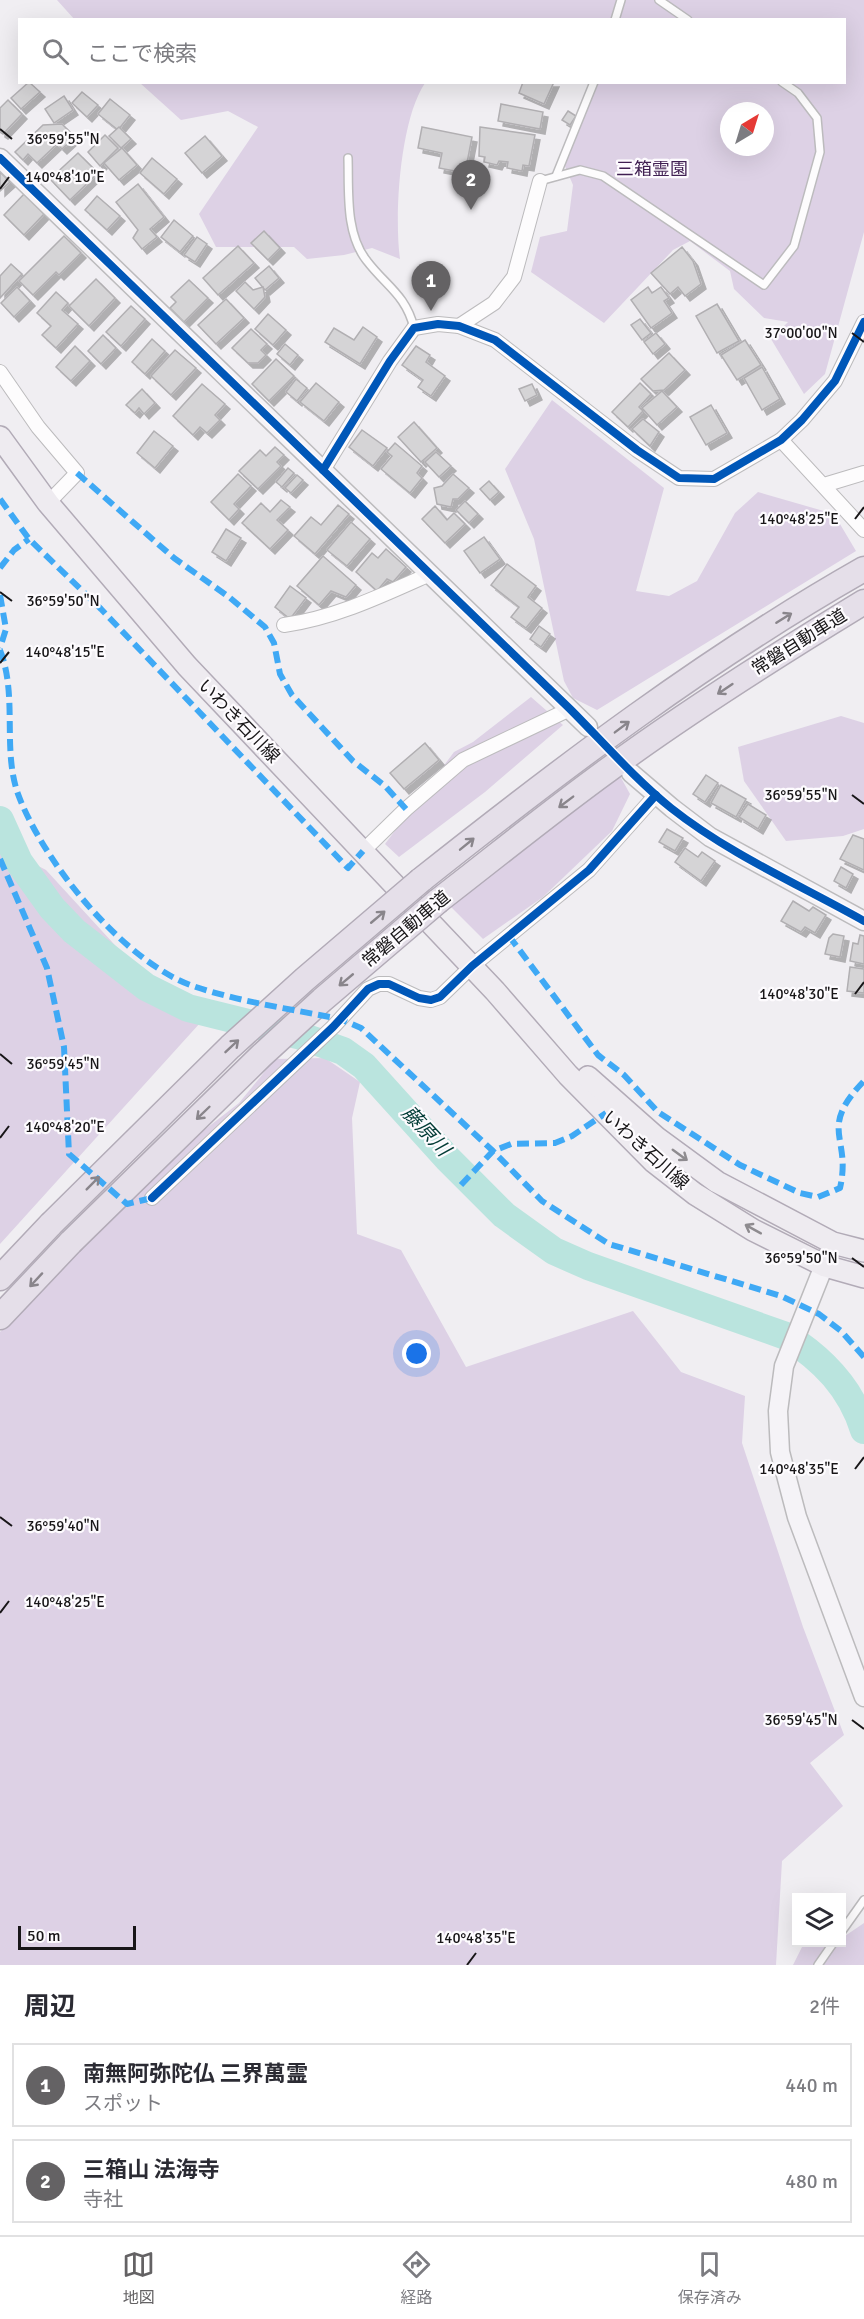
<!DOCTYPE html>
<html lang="ja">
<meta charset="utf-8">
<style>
:root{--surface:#fff;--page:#f7f7f7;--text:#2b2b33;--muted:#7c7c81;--line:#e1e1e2;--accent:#646264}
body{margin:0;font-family:Signika,"Noto Sans JP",sans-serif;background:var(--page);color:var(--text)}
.controls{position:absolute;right:18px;bottom:18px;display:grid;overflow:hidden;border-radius:0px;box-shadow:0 6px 24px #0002}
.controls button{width:54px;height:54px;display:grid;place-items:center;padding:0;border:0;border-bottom:2px solid var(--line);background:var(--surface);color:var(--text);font:30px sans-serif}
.compass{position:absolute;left:720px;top:102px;width:54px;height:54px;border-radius:50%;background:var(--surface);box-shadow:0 6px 24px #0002;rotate:38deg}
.scale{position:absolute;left:18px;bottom:15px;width:118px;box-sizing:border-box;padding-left:6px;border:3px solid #181618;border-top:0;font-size:16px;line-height:21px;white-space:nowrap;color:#181618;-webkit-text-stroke:4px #fdfbfe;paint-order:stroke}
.you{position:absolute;left:417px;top:1354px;width:21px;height:21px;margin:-15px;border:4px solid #fff;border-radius:50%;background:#1a73e8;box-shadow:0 0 0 9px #1a73e833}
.badge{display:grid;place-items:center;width:39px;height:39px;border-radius:50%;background:var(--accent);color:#fff;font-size:20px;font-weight:700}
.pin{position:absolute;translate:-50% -50px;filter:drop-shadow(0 2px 3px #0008)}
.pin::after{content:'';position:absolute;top:32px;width:21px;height:18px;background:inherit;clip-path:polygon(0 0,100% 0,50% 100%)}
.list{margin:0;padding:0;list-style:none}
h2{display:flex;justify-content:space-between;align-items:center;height:78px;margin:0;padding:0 24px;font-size:26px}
h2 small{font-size:20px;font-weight:400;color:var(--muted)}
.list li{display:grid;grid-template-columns:39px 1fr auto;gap:18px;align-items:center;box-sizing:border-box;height:84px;margin:0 12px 12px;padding:0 12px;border:2px solid var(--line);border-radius:0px}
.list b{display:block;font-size:22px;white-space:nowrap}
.list p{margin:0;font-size:20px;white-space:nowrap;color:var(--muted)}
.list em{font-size:20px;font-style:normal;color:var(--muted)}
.icon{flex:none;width:33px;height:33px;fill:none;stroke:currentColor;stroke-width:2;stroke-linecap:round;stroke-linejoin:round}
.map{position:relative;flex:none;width:864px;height:1965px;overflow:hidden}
.search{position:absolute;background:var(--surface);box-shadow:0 6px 24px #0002;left:18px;right:18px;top:18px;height:66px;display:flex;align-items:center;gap:15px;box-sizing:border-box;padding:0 21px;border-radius:0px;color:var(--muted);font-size:22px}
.sheet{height:270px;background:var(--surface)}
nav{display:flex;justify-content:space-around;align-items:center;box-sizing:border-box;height:84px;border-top:2px solid var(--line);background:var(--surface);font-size:16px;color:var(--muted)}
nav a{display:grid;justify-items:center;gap:3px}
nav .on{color:var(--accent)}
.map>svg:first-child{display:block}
.green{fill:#ddd1e5;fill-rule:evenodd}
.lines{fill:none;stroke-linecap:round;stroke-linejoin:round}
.river{stroke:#bae4de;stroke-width:28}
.building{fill:#d5d4d6;stroke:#b1afb2;stroke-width:1.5;filter:url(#shadow)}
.lane-casing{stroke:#bcbbbd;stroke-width:10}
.street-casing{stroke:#bcbbbd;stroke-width:16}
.secondary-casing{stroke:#bcbbbd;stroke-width:21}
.primary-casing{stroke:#b2abb7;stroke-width:24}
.highway-casing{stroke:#b2abb7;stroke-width:27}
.lane{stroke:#fdfcfd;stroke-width:7}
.street{stroke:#fdfcfd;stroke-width:14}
.secondary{stroke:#f5f3f7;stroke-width:18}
.primary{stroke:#eeebf0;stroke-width:21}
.highway{stroke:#e5dfe9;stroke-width:24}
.highway-bridge-casing{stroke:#b2abb7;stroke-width:27;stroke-linecap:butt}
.highway-bridge{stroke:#e5dfe9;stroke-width:24}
.quiet{stroke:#3fa9f5;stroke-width:6;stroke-dasharray:12 6;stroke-linecap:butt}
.cycleway-casing{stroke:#fdfbfe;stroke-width:11}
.cycleway{stroke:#0057b8;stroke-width:8}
.oneway{stroke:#89858b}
.oneway2{stroke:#8e8b8f}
.ticks{fill:none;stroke:#181618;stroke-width:2}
.labels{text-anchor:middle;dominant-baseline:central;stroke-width:4.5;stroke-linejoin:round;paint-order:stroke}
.park-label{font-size:18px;fill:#401f52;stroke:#fdfbfe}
.street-label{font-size:18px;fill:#181618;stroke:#fdfbfe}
.water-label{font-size:20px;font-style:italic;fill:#023c36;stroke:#fdfbfe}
.ticks-label{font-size:15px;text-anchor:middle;fill:#181618;stroke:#fdfbfe;stroke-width:4.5;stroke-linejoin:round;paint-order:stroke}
</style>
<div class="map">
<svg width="864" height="1965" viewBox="0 0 864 1965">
<defs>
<filter id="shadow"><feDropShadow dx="5" dy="5" stdDeviation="0" flood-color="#0004"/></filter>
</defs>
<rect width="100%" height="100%" fill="#f0eef2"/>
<g class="green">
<path d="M 57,0 L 864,0 L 864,232 L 825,374 L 804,394 L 771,339 L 788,322 L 764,318 L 734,289 L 730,271 L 690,241 L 673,250 L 604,323 L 531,272 L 540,237 L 567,231 L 573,185 L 561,157 L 589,83 L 844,82 L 844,20 L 75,20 ZM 729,111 L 765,111 L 765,147 L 729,147 Z"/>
<path d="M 140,83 L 425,83 C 400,120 394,215 400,259 L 372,248 L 344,255 L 307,259 L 294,247 L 216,247 L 199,214 L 258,127 L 228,111 L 181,120 Z"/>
<polygon points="552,400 664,488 636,591 669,596 697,581 735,513 758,492 834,514 856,551 597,710 573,698 564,681 534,539 505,469"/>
<polygon points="531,697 563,725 485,792 399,857 385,844 454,752 473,742"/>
<polygon points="841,716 864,723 864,829 843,836 786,841 744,781 738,747"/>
<polygon points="620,776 630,794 612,831 543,897 483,939 448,904"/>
<polygon points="0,846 46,870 124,955 200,1023 0,1244"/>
<polygon points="325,1058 360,1082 352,1118 357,1234 401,1250 466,1367 633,1311 681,1372 745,1396 742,1443 803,1627 844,1735 810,1763 843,1806 782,1861 776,1965 0,1965 0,1332 136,1183 239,1103 275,1059"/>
<polygon points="864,1923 864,1965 793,1965 803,1945 842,1942 842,1938"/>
</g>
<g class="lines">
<path class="river" d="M 0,820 L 19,862 L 52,908 L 74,931 L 146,987 L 188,1008 L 301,1036 L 343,1051 L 364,1066 L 448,1159 L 504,1215 L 554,1251 L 588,1266 L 786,1336 C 823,1359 851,1388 864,1430"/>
</g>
<g class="building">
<polygon points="29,82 40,92 21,109 11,98"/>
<polygon points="523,82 554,82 544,104 519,93"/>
<polygon points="82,92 98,105 87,117 72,103"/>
<polygon points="64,96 73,110 54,123 45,109"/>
<polygon points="110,99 130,115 118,130 98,114"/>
<polygon points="8,100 22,114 3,134 0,132 0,108"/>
<polygon points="501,104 543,112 540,129 498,121"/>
<polygon points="568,111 576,116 570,125 562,120"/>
<polygon points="62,124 75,137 62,149 57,144 37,163 28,154 23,160 15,152 43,125"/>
<polygon points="119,127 131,139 121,148 109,136"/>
<polygon points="422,127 472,137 465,173 439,168 442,153 418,148"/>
<polygon points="480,127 535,135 529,166 523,165 522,171 507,168 508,162 499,161 497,165 484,162 485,157 479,156"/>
<polygon points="105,135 118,148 100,166 88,152"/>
<polygon points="205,136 222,156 202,173 185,153"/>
<polygon points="122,148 137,165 119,180 104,163"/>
<polygon points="78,153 98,173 70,200 50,179"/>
<polygon points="152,158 177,179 164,194 140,173"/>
<polygon points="0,172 10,182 0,191"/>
<polygon points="138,184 164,217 150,229 157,237 142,249 133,238 138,230 116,202"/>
<polygon points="24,194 44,214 24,235 4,215"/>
<polygon points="97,196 120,216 107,230 85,210"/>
<polygon points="174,220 193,236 180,252 161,237"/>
<polygon points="264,231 280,248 268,260 251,243"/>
<polygon points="64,236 81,253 59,275 56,272 33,295 19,281"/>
<polygon points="197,237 207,244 195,262 184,255"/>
<polygon points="238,246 254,263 218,295 203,278"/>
<polygon points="682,247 693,261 701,284 685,296 678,287 670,294 651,273"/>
<polygon points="11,264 22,274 0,298 0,276"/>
<polygon points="269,266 279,278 265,290 255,278"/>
<polygon points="96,279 115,298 89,326 69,306"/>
<polygon points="189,280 208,298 184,322 170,308 176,302 171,297"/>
<polygon points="245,282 253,290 263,287 265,297 254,309 236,291"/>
<polygon points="17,287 30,301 14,317 1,303"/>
<polygon points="648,287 652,293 661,287 669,298 664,301 672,313 651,328 631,300"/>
<polygon points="56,292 68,303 62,310 78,324 56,348 42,335 51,326 37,313"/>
<polygon points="226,299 244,318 216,344 198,325"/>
<polygon points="717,304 739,341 717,353 696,316"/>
<polygon points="131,306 145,319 121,346 106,332"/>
<polygon points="268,314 286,330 273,345 255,329"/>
<polygon points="640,319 651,333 642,340 631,325"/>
<polygon points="363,327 377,337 360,364 325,342 334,328 354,340"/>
<polygon points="251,329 267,344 261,350 266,355 258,363 248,363 232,348"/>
<polygon points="656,333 665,344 653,354 644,342"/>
<polygon points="103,335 116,348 101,364 88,351"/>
<polygon points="152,339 165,351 145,374 132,362"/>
<polygon points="745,340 761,365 737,380 721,355"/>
<polygon points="285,344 298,355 290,365 277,354"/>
<polygon points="75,346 90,361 71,381 56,367"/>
<polygon points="416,346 430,355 426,362 445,376 431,396 418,387 423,380 402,365"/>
<polygon points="175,350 196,368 171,395 151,376"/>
<polygon points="669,353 685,370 664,390 653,391 641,379"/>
<polygon points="276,359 294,376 269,401 252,384"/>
<polygon points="762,367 780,399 762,410 744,378"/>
<polygon points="296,379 307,388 297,401 286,392"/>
<polygon points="316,383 339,402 324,421 300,402"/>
<polygon points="640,383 651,394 639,407 643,411 628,427 612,412"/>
<polygon points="202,384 225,404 215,415 220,420 207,433 200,427 193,435 173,416"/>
<polygon points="532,384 537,395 525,401 519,389"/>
<polygon points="142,389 155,403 144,414 139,408 135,413 126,405"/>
<polygon points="662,391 677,407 657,425 642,408"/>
<polygon points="711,405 727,433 706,445 690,417"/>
<polygon points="643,419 659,432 650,446 632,429"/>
<polygon points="414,422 437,448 421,462 398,437"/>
<polygon points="362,430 387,448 373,466 349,447"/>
<polygon points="154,431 173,446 155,468 137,453"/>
<polygon points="395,443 422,466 417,473 422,478 410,493 381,469 392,456 387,452"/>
<polygon points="275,447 284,455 277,462 281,466 258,489 239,471 260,450 266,456"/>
<polygon points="436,452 451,466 439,477 425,462"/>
<polygon points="288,468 294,473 282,487 276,482"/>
<polygon points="238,474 251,486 234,504 239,509 229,520 211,502"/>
<polygon points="453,474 469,488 458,499 453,499 451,507 437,504 434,488 442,486"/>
<polygon points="297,475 303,480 291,493 285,488"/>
<polygon points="489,481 499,492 490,500 480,489"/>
<polygon points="281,500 290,507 277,520 288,530 270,549 242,523 261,503 270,512"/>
<polygon points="465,501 478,514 469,523 456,510"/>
<polygon points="338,505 349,514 315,554 294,536 311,517 321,525"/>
<polygon points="435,506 447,520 454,513 465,524 445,543 422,519"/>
<polygon points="351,522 370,539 347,566 327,550"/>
<polygon points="226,529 241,538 226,561 212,552"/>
<polygon points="484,537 500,559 480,573 464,551"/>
<polygon points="386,549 406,567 393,582 387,579 377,591 356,572 372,553 378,558"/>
<polygon points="323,556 356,585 346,597 331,591 319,605 297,586"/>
<polygon points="507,564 536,586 528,597 542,608 526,628 511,617 519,607 491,585"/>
<polygon points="290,586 306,598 290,619 275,607"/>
<polygon points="539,626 550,634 541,647 530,639"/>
<polygon points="425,743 439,760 404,789 390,773"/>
<polygon points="706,775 718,783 705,802 693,794"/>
<polygon points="721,785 746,799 736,817 711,803"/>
<polygon points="748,804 766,815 758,829 739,817"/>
<polygon points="667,829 683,838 675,851 659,842"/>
<polygon points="853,835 864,839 864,870 840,859"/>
<polygon points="685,848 698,857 702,852 715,861 701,881 675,862"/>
<polygon points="841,867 853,874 846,888 834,881"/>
<polygon points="793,901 809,911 813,907 826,915 815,933 805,927 801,932 781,921"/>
<polygon points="833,934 844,936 840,957 825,954 829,938"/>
<polygon points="860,935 864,936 864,964 850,961 853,943 858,944"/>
<polygon points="850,967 864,969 864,993 847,991"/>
</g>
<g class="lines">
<g class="lane-casing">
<g id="lane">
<polyline points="659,0 688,20"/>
<polyline points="615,20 621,0"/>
<path d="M 348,158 C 349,191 345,234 367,261 C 386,286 406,295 414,328"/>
<polyline points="556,176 594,82"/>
<polyline points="540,181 580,170 603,176 764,285 794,246 820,152 817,118 798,93 782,82"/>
<polyline points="842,1931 864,1900"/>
<polyline points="818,1965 834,1942"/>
</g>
</g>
<g class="street-casing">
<g id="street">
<polyline points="459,326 494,303 514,277 540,181"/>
<polyline points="0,372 38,427 77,473 48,503"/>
<polyline points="781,440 864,530"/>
<polyline points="323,470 390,361 414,328 438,324 459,326 495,340 637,450 679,478 714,479 781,440 802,420 835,381 864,322"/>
<polyline points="824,485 864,473"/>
<path d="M 284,625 C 335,618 383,595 430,574"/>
<polyline points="363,851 406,809 463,760 570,709"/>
<polyline points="152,1198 333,1027 368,989 379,984 389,984 419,998 431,1000 440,997 472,966 589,870 656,795"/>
</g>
</g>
<g class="secondary-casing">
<g id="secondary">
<polyline points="0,158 588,727"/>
<polyline points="631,773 672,808 710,837 864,921"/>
<polyline points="833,1243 784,1366 778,1411 780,1452 797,1517 864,1697"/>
</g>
</g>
<g class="primary-casing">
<g id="primary">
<polyline points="0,437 48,503 187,666 495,991 568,1075 654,1162 695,1194 753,1230 825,1266 864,1277"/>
<polyline points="588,1077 657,1138 717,1182 833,1243 864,1251"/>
</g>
</g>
<g class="highway-casing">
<g id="highway">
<path d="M 421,880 C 562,768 707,658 864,569"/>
<path d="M 438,901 C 495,857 550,812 608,770 C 691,709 777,655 864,602"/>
<polyline points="0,1278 51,1224"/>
<polyline points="0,1317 71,1242"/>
</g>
</g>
<use href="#lane" class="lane"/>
<use href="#street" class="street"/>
<use href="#secondary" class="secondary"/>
<use href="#primary" class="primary"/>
<use href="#highway" class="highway"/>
<g class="highway-bridge-casing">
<g id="highway-bridge">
<polyline points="51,1224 230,1047 305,979 421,880"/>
<polyline points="71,1242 261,1056 322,1000 438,901"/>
</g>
</g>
<use href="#highway-bridge" class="highway-bridge"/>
<g class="quiet">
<polyline points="77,473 174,558 229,597 265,627 274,643 280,674 292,695 353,761 385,786 406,809"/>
<polyline points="0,499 29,539 101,609 348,868 363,851"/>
<polyline points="0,568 14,550 29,539"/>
<polyline points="0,595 6,629 0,648"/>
<path d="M 0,650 C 18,696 2,749 18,794 C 43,862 124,962 193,986 C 240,1002 291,1009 340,1019 L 361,1028 L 493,1151 L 542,1201 L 609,1244 L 781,1296 L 819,1314 L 841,1331 L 864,1357"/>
<polyline points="0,859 47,968 64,1047 69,1154 127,1204 152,1198"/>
<path d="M 509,936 L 598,1055 L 624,1075 L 658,1112 L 740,1165 L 800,1193 L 818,1197 L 840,1188 C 852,1136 817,1130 864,1081"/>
<polyline points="461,1185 493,1151 511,1144 555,1143 572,1136 606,1113"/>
</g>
<g class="cycleway-casing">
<g id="cycleway">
<path d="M 0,158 L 570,709 C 603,742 634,778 671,808 C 729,854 800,885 864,921"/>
<polyline points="323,470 390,361 414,328 438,324 459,326 495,340 637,450 679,478 714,479 781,440 802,420 835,381 864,322"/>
<polyline points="152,1198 333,1027 368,989 379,984 389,984 419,998 431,1000 440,997 472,966 589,870 656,795"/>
</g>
</g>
<use href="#cycleway" class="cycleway"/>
</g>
<defs><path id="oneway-shaft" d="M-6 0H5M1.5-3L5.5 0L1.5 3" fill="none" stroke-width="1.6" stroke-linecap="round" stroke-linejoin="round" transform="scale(1.5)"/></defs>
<g class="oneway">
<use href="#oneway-shaft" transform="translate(784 618) rotate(-32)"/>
<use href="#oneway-shaft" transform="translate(725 689) rotate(146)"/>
<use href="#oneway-shaft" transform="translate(622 727) rotate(-37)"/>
<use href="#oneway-shaft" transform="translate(566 802) rotate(143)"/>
<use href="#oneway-shaft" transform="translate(467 844) rotate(-39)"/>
<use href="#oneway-shaft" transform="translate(378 917) rotate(-40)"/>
<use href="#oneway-shaft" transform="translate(346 980) rotate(140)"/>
<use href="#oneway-shaft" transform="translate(232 1046) rotate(-43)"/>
<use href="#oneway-shaft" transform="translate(203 1113) rotate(136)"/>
<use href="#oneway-shaft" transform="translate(93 1183) rotate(-45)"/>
<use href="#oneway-shaft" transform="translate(36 1280) rotate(133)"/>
</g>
<g class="oneway2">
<use href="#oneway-shaft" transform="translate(680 1155) rotate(36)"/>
<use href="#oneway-shaft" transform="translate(753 1229) rotate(-151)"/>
</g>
<path class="ticks" d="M 0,129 L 12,139M 0,189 L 9,177M 852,333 L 864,342M 855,519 L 864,507M 0,592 L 12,601M 0,663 L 9,652M 852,795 L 864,804M 855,994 L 864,982M 0,1054 L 12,1064M 0,1138 L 9,1126M 852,1258 L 864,1267M 855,1469 L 864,1457M 0,1517 L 12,1526M 0,1613 L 9,1601M 852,1720 L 864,1729M 467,1965 L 476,1953"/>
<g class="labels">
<g class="park-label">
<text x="652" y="169">三箱霊園</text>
</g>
<g class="street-label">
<text transform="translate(799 642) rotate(-32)">常磐自動車道</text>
<text transform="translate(239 721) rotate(46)">いわき石川線</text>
<text transform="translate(406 929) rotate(-40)">常磐自動車道</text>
<text transform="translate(646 1150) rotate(42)">いわき石川線</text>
</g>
<g class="water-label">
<text transform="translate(426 1131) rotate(47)">藤原川</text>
</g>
</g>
<g class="ticks-label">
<text x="63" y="144">36°59'55"N</text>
<text x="65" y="182">140°48'10"E</text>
<text x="801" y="338">37°00'00"N</text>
<text x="799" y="524">140°48'25"E</text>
<text x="63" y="606">36°59'50"N</text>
<text x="65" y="657">140°48'15"E</text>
<text x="801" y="800">36°59'55"N</text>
<text x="799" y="999">140°48'30"E</text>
<text x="63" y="1069">36°59'45"N</text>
<text x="65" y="1132">140°48'20"E</text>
<text x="801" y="1263">36°59'50"N</text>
<text x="799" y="1474">140°48'35"E</text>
<text x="63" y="1531">36°59'40"N</text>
<text x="65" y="1607">140°48'25"E</text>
<text x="801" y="1725">36°59'45"N</text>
<text x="476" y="1943">140°48'35"E</text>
</g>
</svg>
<div class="controls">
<button><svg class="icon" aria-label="layers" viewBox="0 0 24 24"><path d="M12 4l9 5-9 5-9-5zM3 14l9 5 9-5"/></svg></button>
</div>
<svg class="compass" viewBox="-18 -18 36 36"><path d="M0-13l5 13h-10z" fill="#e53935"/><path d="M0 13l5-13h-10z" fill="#7c7c81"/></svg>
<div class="scale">50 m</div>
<div class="you"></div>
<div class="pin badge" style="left:431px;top:311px">1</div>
<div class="pin badge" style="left:471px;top:210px">2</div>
<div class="search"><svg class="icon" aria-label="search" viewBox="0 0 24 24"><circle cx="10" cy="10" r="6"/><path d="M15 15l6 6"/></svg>ここで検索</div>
</div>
<section class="sheet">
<h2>周辺<small>2件</small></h2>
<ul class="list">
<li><span class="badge">1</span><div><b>南無阿弥陀仏 三界萬霊</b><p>スポット</p></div><em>440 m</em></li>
<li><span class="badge">2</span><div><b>三箱山 法海寺</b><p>寺社</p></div><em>480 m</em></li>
</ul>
</section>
<nav>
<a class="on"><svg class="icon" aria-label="map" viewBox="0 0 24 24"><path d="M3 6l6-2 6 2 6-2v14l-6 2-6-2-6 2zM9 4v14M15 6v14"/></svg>地図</a>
<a><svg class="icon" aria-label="directions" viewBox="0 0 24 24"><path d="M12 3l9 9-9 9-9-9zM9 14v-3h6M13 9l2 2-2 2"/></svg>経路</a>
<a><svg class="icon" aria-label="saved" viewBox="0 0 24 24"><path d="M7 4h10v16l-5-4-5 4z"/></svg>保存済み</a>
</nav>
